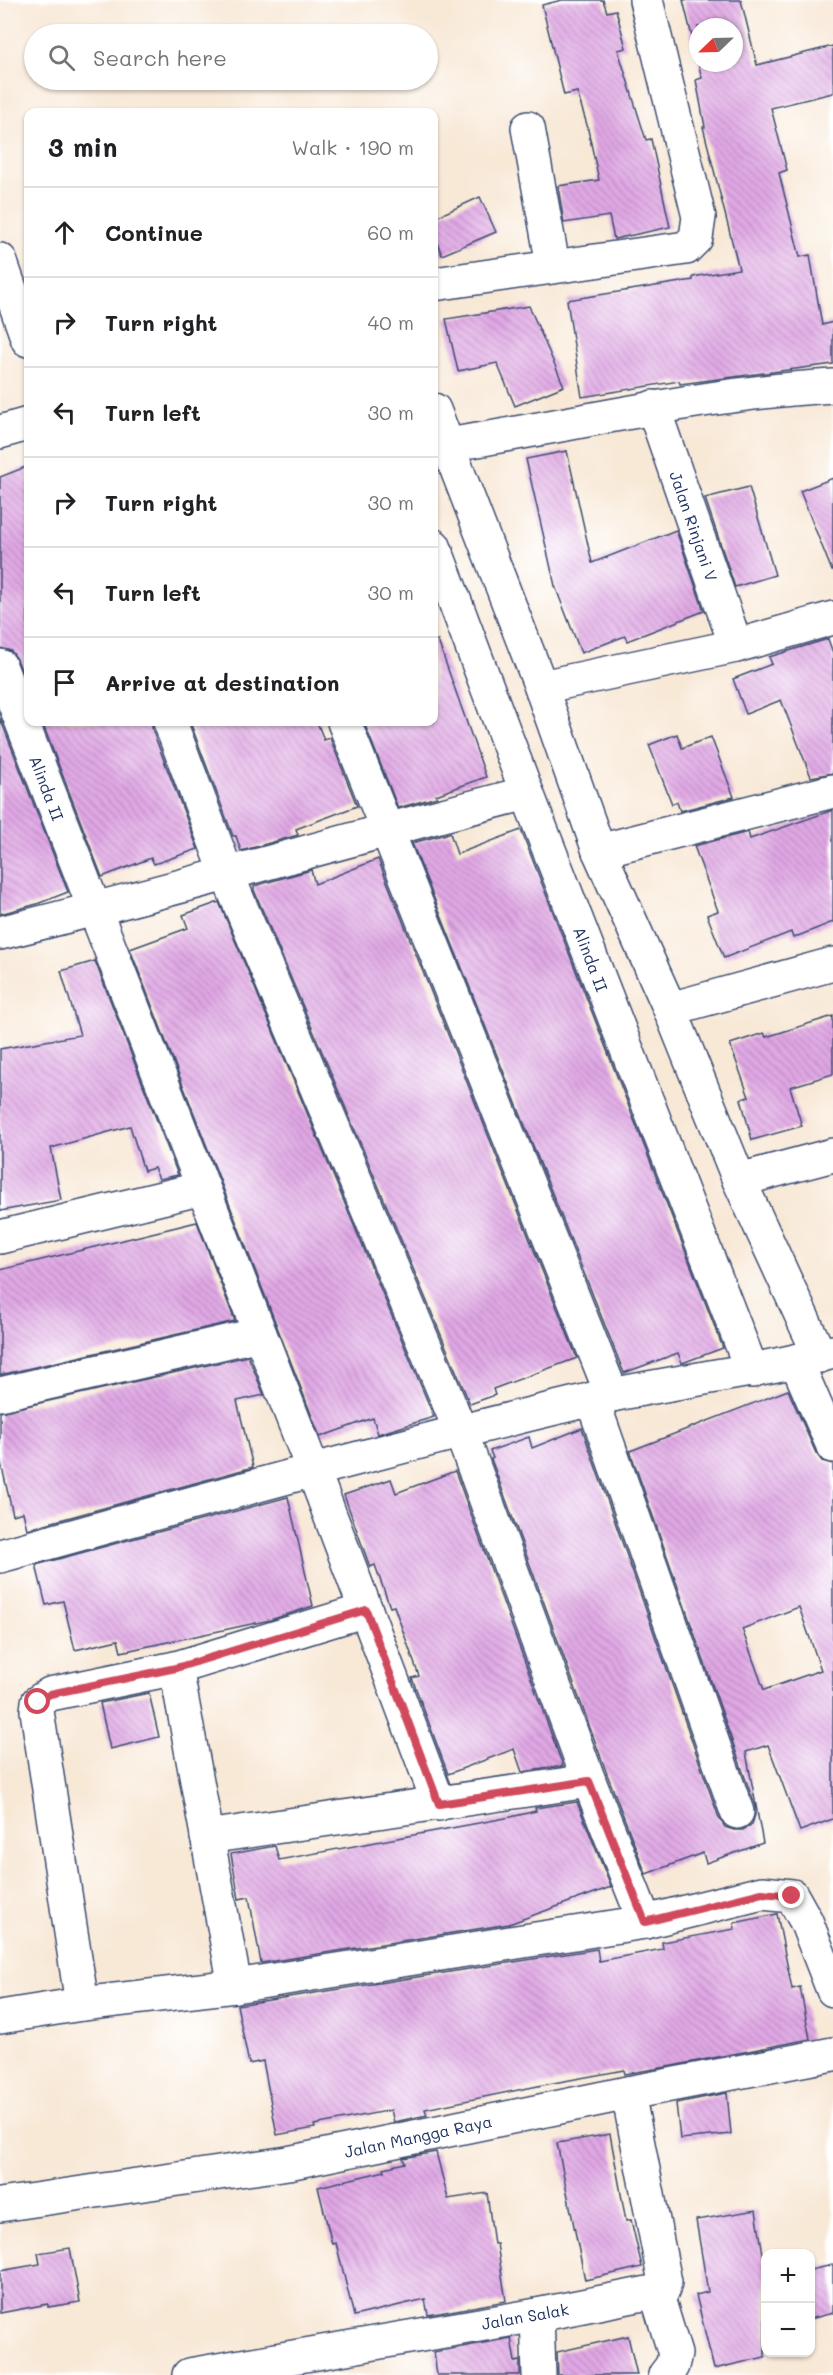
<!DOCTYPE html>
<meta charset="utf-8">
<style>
:root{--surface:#fff;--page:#f6f6f6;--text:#202124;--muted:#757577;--line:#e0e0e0}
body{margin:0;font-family:Mali,sans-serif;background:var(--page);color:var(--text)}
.controls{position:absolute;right:18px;bottom:18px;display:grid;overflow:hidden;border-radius:12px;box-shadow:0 2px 4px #0004}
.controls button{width:54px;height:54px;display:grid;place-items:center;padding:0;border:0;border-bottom:2px solid var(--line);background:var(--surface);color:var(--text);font:30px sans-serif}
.compass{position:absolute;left:689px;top:18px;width:54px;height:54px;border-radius:50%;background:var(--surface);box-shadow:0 2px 4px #0004;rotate:247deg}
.stop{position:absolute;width:18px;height:18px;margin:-14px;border:4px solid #d1495b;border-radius:50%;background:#fff}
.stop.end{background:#d1495b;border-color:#fff;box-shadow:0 2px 6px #0008}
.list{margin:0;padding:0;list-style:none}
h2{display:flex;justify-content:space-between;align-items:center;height:78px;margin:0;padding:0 24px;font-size:26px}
h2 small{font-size:20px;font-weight:400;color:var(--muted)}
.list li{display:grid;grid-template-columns:39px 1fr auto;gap:18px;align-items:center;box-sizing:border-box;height:90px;padding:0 24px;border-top:2px solid var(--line)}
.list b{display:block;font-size:22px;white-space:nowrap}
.list em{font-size:20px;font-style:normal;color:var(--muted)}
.icon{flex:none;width:33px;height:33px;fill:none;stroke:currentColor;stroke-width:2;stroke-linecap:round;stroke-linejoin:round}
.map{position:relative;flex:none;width:833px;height:2375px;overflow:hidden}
.search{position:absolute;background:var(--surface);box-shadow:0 2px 4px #0004;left:24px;top:24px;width:414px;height:66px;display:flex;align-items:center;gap:15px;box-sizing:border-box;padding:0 21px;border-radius:33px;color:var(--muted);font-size:22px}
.panel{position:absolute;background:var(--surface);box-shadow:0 2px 4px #0004;left:24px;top:108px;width:414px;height:618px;border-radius:12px}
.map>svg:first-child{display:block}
.building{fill:url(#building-back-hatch);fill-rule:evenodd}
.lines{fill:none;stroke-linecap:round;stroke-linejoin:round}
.minor-casing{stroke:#3c4b70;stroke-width:36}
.minor{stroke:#fff;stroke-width:33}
.route{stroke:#d1495b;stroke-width:8}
.labels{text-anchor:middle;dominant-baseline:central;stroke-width:6;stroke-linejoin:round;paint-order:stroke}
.street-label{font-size:16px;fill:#1b2f5e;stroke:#fff}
</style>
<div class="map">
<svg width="833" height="2375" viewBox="0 0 833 2375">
<defs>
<pattern id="building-back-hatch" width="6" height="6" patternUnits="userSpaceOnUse" patternTransform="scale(1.5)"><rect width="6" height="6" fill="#e1a8e5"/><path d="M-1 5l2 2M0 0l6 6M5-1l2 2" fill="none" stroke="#b689bd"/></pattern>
</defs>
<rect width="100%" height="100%" fill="#fff"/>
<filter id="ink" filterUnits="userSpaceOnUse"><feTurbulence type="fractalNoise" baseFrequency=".0167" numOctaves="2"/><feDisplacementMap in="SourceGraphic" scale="12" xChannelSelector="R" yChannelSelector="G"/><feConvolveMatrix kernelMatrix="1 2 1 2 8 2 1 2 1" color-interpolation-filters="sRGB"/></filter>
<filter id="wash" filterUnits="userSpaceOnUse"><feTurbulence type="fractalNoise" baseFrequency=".008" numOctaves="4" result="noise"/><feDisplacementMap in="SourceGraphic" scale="24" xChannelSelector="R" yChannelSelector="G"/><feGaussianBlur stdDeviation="1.35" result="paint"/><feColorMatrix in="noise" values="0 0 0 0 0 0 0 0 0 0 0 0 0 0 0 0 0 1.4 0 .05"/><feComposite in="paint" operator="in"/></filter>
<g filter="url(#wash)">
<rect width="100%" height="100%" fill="#f8e8d6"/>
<g id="blocks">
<g class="building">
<polygon points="562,0 603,0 607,12 616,10 626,48 618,50 646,140 651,139 670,227 614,239 609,216 564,223 558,186 599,180 587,125 577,92 564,95 542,5"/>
<polygon points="683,0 741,0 757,65 833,46 833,93 771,108 787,170 779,173 800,257 810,255 822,325 833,322 833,364 680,384 679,381 582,397 567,300 693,280 693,277 739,269 703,127 705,127 696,80 702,78 698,63 734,63 734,27 698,27 698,61"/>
<polygon points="480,197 496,232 442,255 434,235 434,218"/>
<polygon points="529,306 564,386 515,406 497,363 458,371 446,319"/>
<polygon points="567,451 592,563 676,530 704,611 627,641 625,636 581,653 555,586 526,459"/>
<polygon points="28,466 28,688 17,659 11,651 0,648 0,477"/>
<polygon points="833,478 833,571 832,571 800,491"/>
<polygon points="749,487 775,575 735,587 705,498"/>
<polygon points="828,639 833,653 833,773 811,777 781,700 746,714 733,679 772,664 769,657"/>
<polygon points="438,641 486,777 436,795 437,797 398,808 365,725 375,722 434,722 434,642"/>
<polygon points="0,718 68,892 37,904 0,914"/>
<polygon points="42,722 152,722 152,729 198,849 154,864 151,858 102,877"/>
<polygon points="190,722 317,722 324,740 330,738 357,806 296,829 298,835 241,851 236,836 233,836"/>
<polygon points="677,734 682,748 711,737 734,797 680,811 677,802 672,804 649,745"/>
<polygon points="833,810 833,922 793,938 791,932 724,958 707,915 718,911 694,846 748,832 750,839"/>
<polygon points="521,830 723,1348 682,1363 678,1353 624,1373 412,843 450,833 457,854"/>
<polygon points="378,859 577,1358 493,1389 495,1395 470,1404 254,890 254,886 311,870 315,884"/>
<polygon points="219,902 434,1417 378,1434 373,1418 320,1437 130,949 188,928 183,915"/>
<polygon points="95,961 178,1175 159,1179 154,1168 144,1171 130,1126 51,1148 61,1200 0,1211 0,1049 80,1035 61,971"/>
<polygon points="833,1016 833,1074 790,1087 802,1126 752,1140 741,1099 749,1097 730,1044 764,1033 766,1037"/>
<polygon points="197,1222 235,1321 0,1375 0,1270"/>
<polygon points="248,1356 264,1395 237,1401 253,1467 27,1529 23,1512 13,1515 0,1459 0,1412"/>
<path d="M 788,1390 L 816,1453 L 822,1461 L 833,1464 L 833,1819 L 800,1831 L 768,1745 L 746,1752 L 763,1843 L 706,1863 L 703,1853 L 646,1874 L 607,1774 L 491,1459 L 493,1458 L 490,1451 L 529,1437 L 532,1448 L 582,1428 L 719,1818 L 725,1827 L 734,1830 L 743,1830 L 752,1824 L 755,1815 L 755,1806 L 630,1451 ZM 799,1607 L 821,1670 L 764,1690 L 742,1629 Z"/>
<polygon points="455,1471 563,1766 522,1772 514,1749 448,1774 412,1678 419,1676 394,1606 390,1607 375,1565 370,1567 344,1495 391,1479 396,1493"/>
<polygon points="288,1497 313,1606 270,1620 121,1652 118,1640 75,1650 63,1601 46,1605 36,1565"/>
<polygon points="149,1693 159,1737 110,1749 100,1703"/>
<polygon points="577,1802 611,1887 509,1924 261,1963 249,1897 239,1899 231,1854 275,1846 279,1860 511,1817 536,1811 535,1808"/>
<polygon points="777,1914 792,1989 800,1987 810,2039 672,2066 625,2074 624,2070 548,2084 425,2109 427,2115 394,2122 391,2110 314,2125 315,2128 277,2135 263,2061 249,2064 237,2005 597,1949 599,1961 663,1949 662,1942 735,1929 734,1923"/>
<polygon points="727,2093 731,2134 680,2139 676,2103"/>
<polygon points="610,2134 626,2221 631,2220 642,2267 585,2280 557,2143"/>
<polygon points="436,2152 448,2199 487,2193 494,2244 497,2244 506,2301 428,2315 425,2299 354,2316 336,2243 332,2244 318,2187 385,2171 384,2168 405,2163 403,2158"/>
<polygon points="756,2210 765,2267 765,2357 714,2369 696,2295 708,2292 696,2220"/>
<polygon points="70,2248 80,2302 48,2307 48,2304 0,2313 0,2271 40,2264 38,2253"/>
<polygon points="833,2265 833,2313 810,2319 810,2270"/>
<polygon points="628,2336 637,2375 558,2375 557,2352"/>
<polygon points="511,2338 515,2362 520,2361 520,2375 437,2375 434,2352"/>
</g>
</g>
</g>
<g filter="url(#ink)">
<use href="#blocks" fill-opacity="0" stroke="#3c4b70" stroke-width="1.5"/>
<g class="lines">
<g class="minor-casing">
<g id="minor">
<polyline points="528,128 553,265"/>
<polyline points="0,260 28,340"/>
<polyline points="434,284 686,248 696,238 699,217 646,0"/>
<polyline points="653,407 736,646"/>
<polyline points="434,410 541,687 599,851 670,1009 739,1180 820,1356"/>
<polyline points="0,432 28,424"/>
<path d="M 446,445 C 575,425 702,393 833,386"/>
<polyline points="434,546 527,793 752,1371"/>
<polyline points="0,666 313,1470 439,1804"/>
<polyline points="541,687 736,646 833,618"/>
<polyline points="170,722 227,874 461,1432 589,1781 645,1922"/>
<polyline points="344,722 612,1395"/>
<polyline points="599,851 833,791"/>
<path d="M 0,933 C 177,890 351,838 527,793"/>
<polyline points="670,1009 833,964"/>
<polyline points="739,1180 833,1155"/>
<polyline points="0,1237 203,1188"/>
<polyline points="796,1361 833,1446"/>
<polyline points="0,1394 260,1334"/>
<polyline points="592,1399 737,1812"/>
<path d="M 0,1556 C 197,1502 394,1446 593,1399 C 672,1381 754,1373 833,1352"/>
<polyline points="176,1668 235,1986"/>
<polyline points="207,1837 589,1781"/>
<polyline points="82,2004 37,1711 38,1702 50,1694 176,1668 366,1610"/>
<polyline points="0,2017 82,2004 235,1986 645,1922 762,1893 792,1896 806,1921 833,1990"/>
<polyline points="0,2205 288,2163 628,2093 833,2054"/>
<polyline points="656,2292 675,2354 672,2366 665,2375"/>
<polyline points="537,2315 539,2375"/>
<polyline points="189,2375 537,2315 663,2290 665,2282 628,2093"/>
</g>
</g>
<use href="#minor" class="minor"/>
</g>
</g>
<g class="lines" filter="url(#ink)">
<polyline class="route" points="38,1702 50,1694 176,1668 366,1610 439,1804 589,1781 645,1922 762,1893 792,1896"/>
</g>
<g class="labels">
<g class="street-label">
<text transform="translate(694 526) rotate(71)">Jalan Rinjani V</text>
<text transform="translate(47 788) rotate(69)">Alinda II</text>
<text transform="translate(591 959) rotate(69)">Alinda II</text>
<text transform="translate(418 2136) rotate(-12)">Jalan Mangga Raya</text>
<text transform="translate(525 2316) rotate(-10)">Jalan Salak</text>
</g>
</g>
</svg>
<div class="controls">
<button>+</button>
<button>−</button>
</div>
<svg class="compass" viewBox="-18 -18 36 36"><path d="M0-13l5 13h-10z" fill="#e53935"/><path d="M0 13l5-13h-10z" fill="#757577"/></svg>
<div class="stop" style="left:38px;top:1702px"></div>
<div class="stop end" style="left:792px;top:1896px"></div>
<div class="search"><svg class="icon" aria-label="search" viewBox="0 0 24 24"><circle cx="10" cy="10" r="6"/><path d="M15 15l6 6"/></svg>Search here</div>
<section class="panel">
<h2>3 min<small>Walk · 190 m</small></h2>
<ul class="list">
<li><svg class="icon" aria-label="ahead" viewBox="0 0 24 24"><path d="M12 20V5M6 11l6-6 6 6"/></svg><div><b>Continue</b></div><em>60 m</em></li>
<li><svg class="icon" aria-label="right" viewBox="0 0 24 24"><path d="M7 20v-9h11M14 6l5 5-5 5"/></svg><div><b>Turn right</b></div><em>40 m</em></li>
<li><svg class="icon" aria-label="left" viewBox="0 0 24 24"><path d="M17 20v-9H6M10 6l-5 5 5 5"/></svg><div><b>Turn left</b></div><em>30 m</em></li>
<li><svg class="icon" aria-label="right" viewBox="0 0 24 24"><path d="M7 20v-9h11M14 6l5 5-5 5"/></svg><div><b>Turn right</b></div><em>30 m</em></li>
<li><svg class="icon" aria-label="left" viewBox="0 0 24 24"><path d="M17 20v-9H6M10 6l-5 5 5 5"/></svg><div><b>Turn left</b></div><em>30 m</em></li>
<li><svg class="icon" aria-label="arrive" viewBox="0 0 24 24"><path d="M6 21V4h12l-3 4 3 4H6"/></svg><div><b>Arrive at destination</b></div></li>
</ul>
</section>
</div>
